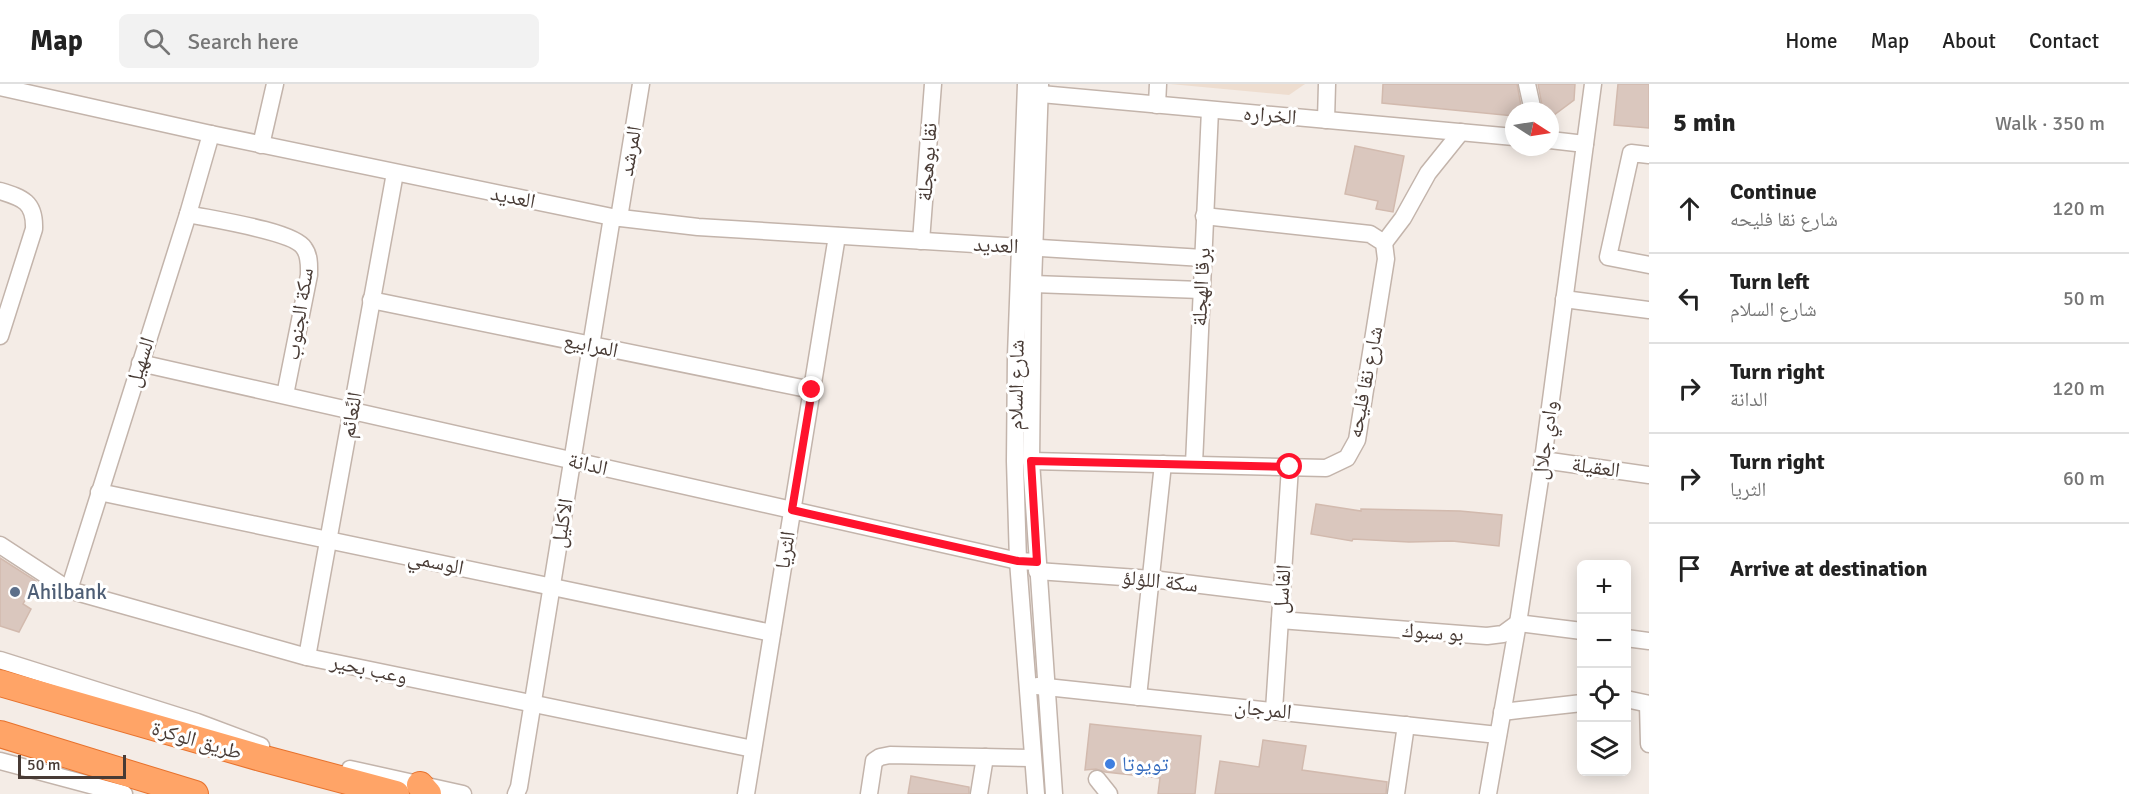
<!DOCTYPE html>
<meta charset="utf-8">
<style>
:root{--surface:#fff;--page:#f2f2f2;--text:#222;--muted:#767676;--line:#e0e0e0}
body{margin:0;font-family:Signika,"Noto Naskh Arabic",sans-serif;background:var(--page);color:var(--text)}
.controls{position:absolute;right:18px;bottom:18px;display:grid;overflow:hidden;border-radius:9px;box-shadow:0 3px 15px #0003}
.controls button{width:54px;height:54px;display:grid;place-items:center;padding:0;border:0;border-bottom:2px solid var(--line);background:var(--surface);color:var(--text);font:30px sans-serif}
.compass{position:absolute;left:1505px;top:18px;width:54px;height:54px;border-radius:50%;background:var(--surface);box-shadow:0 3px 15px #0003;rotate:102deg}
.scale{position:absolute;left:18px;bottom:15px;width:108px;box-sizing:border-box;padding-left:6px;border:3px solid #483b35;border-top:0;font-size:16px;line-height:21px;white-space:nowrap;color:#483b35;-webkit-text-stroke:4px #fff;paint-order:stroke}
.stop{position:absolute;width:18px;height:18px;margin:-14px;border:4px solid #ff132d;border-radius:50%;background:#fff}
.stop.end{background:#ff132d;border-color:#fff;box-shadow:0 2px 6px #0008}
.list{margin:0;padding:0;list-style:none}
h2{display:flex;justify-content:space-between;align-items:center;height:78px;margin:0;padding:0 24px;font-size:26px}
h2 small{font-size:20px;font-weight:400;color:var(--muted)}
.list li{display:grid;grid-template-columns:39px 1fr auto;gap:18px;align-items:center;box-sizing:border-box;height:90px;padding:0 24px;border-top:2px solid var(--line)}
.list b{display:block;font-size:22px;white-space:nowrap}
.list p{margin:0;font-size:20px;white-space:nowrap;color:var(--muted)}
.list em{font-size:20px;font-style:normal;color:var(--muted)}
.icon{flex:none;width:33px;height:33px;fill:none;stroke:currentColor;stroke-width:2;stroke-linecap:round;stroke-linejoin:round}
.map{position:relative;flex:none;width:1649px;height:710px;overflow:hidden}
header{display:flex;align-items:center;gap:36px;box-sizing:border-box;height:84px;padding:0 30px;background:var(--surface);border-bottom:2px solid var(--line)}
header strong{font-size:28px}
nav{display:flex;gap:33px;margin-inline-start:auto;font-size:21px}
.search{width:420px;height:54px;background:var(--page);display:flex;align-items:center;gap:15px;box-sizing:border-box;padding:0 21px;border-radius:9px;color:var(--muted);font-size:22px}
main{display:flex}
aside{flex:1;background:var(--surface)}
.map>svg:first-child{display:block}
.education{fill:#eeddcf}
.building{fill:#dac7be;stroke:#d2baae;stroke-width:1.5}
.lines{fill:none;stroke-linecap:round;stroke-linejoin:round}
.minor-casing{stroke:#c3b4ab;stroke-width:19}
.highway-casing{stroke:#e7722d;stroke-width:28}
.minor{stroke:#fff;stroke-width:16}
.highway{stroke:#ffa467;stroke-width:26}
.route{stroke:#ff132d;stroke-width:8}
.service-dot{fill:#5c6f8a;stroke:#fff;stroke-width:2}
.shop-dot{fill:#3f7fe0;stroke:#fff;stroke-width:2}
.labels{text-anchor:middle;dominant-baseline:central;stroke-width:6;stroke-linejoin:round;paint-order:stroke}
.street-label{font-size:21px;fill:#483b35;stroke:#fff}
.service-label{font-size:21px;fill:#4e5e75;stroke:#fff;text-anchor:start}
.shop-label{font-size:21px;fill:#366cbe;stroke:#fff;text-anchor:start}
</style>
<header>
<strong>Map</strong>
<div class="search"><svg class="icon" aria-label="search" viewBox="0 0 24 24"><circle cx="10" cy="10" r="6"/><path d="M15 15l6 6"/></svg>Search here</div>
<nav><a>Home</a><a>Map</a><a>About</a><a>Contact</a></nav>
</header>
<main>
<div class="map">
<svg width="1649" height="710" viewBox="0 0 1649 710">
<rect width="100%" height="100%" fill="#f4ece6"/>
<polygon class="education" points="1170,0 1305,0 1289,11"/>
<g class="building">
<polygon points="1383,0 1517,0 1522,27 1514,27 1514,32 1382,19"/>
<polygon points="1538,0 1575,0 1574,16 1550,34 1550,27 1543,27"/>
<polygon points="1618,0 1649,0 1649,44 1614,41"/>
<polygon points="1355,62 1404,72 1393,128 1376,125 1378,117 1345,110"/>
<polygon points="1316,420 1361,427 1361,425 1460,427 1502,431 1499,462 1452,457 1409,458 1353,455 1352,457 1311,450"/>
<polygon points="0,474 36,497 23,520 31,525 19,548 0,542"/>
<polygon points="1090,640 1201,652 1195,710 1158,710 1160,694 1105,688 1096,685 1085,686"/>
<polygon points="1263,656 1306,662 1302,686 1387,698 1386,710 1215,710 1220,677 1259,683"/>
<polygon points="911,692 969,703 969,710 908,710"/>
</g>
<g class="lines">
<g class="minor-casing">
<g id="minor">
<polyline points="1026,0 1016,272 1015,377 1018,477 1036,710"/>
<polyline points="1040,0 1033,200 1031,377 1054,710"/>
<polyline points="1527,0 1533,27"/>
<polyline points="0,3 211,50 612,133 698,143 1203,174"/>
<polyline points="1030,9 1514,53"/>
<polyline points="1157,21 1158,0"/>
<polyline points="1326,36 1327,0"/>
<polyline points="1550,56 1585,60"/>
<polyline points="261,61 275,0"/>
<polyline points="1649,71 1631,69 1608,173 1649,181"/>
<path d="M 0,107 C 23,114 35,118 34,145 L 0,252"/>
<path d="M 188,130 C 210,135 294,147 304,164 C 310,172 309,182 309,191 L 285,311"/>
<polyline points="619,134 641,0"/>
<polyline points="921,157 933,0"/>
<polyline points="1384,159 1403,134 1428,89 1461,48"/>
<polyline points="1033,200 1201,206"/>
<polyline points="1564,215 1649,226"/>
<polyline points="371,216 812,306"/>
<polyline points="140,279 1018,477 1037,478"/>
<polyline points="1543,376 1649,391"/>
<polyline points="1031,377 1326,384 1347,374 1357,356 1386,175 1384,159 1370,150 1204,132"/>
<polyline points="1194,380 1210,26"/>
<polyline points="99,408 772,549"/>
<polyline points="0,461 69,506 307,573 753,665"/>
<polyline points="1037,487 1152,495 1282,511"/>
<polyline points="69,506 188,130 211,50"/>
<polyline points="1280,536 1487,552 1503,550 1518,539 1582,547"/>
<polyline points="1626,554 1649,557"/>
<polyline points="307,573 395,89"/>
<polyline points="0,576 197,638 261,662"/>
<polyline points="1037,602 1498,651"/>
<polyline points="1138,613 1163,380"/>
<polyline points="1626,615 1649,620"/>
<polyline points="1648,620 1649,660"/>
<polyline points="1274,626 1290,383"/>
<polyline points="1502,628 1582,619"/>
<polyline points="0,677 124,710"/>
<polyline points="350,685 463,710"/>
<polyline points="1097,695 1109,710"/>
<polyline points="516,710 519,703 612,133"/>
<polyline points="746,710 837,152"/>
<polyline points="869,710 874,677 880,673 890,671 1032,674"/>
<polyline points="979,710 985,673"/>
<polyline points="1396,710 1406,641"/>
<polyline points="1488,710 1518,539 1543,376 1593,0"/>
</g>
</g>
<g class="highway-casing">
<g id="highway">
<polyline points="0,599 261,674 396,710"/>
<polyline points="0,650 195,710"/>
<polyline points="420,701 428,710"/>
</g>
</g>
<use href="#minor" class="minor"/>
<use href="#highway" class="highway"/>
</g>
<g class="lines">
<polyline class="route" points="812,306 792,426 1018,477 1037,478 1031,377 1290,383"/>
</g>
<circle class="service-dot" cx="15" cy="508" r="6"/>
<circle class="shop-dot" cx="1110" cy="680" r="6"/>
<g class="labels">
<g class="street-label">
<text transform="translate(1270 31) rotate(5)">الخراره</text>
<text transform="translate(630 67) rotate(-80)">المرشد</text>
<text transform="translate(927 78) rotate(-86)">نقا بوهجلة</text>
<text transform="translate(513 113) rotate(11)">العديد</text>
<text transform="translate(996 161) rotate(3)">العديد</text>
<text transform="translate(1201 203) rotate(-87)">برقا الهجلة</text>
<text transform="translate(299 230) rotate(-81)">سكة الجنوب</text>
<text transform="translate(591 261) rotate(12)">المرابيع</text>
<text transform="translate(140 278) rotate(-72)">السهيل</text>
<text transform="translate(1365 298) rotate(-79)">شارع نقا فليحه</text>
<text transform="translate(1016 301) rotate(-89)">شارع السلام</text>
<text transform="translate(351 331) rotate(-80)">النًعائم</text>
<text transform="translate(1545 356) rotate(-82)">وادي جلال</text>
<text transform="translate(588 380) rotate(13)">الدانة</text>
<text transform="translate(1596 383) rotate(8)">العقيلة</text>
<text transform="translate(562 439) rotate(-81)">الاكليل</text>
<text transform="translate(785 466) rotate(-81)">الثريا</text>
<text transform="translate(436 478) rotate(12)">الوسمي</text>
<text transform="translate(1160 497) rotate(6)">سكة اللؤلؤ</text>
<text transform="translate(1282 505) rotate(-86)">الفاسل</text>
<text transform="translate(1433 548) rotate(4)">بو سبوك</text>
<text transform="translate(369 585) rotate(12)">وعب بحير</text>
<text transform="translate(1263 625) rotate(6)">المرجان</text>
<text transform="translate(197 656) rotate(16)">طريق الوكرة</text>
</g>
<g class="service-label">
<text x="27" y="508">Ahilbank</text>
</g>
<g class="shop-label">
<text x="1122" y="680">تويوتا</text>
</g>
</g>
</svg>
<div class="controls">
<button>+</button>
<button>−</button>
<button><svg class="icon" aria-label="locate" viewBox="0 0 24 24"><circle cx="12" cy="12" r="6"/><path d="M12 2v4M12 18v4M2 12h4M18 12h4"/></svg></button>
<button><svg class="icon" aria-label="layers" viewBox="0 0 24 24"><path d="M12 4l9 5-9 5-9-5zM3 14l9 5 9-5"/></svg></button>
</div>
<svg class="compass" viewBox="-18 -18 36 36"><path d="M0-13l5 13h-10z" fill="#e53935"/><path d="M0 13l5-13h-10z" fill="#767676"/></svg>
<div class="scale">50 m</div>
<div class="stop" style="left:1290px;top:383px"></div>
<div class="stop end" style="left:812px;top:306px"></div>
</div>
<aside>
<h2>5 min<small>Walk · 350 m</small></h2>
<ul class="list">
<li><svg class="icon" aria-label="ahead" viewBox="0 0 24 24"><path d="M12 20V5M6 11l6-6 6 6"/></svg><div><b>Continue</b><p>شارع نقا فليحه</p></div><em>120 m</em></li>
<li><svg class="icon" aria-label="left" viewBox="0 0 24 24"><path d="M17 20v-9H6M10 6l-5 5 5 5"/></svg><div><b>Turn left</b><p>شارع السلام</p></div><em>50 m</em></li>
<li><svg class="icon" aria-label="right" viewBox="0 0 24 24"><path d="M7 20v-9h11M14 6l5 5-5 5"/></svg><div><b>Turn right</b><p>الدانة</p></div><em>120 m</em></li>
<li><svg class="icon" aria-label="right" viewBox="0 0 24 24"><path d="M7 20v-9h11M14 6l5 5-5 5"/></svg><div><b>Turn right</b><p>الثريا</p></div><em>60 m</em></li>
<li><svg class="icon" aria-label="arrive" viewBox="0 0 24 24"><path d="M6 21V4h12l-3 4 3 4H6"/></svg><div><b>Arrive at destination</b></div></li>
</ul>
</aside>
</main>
